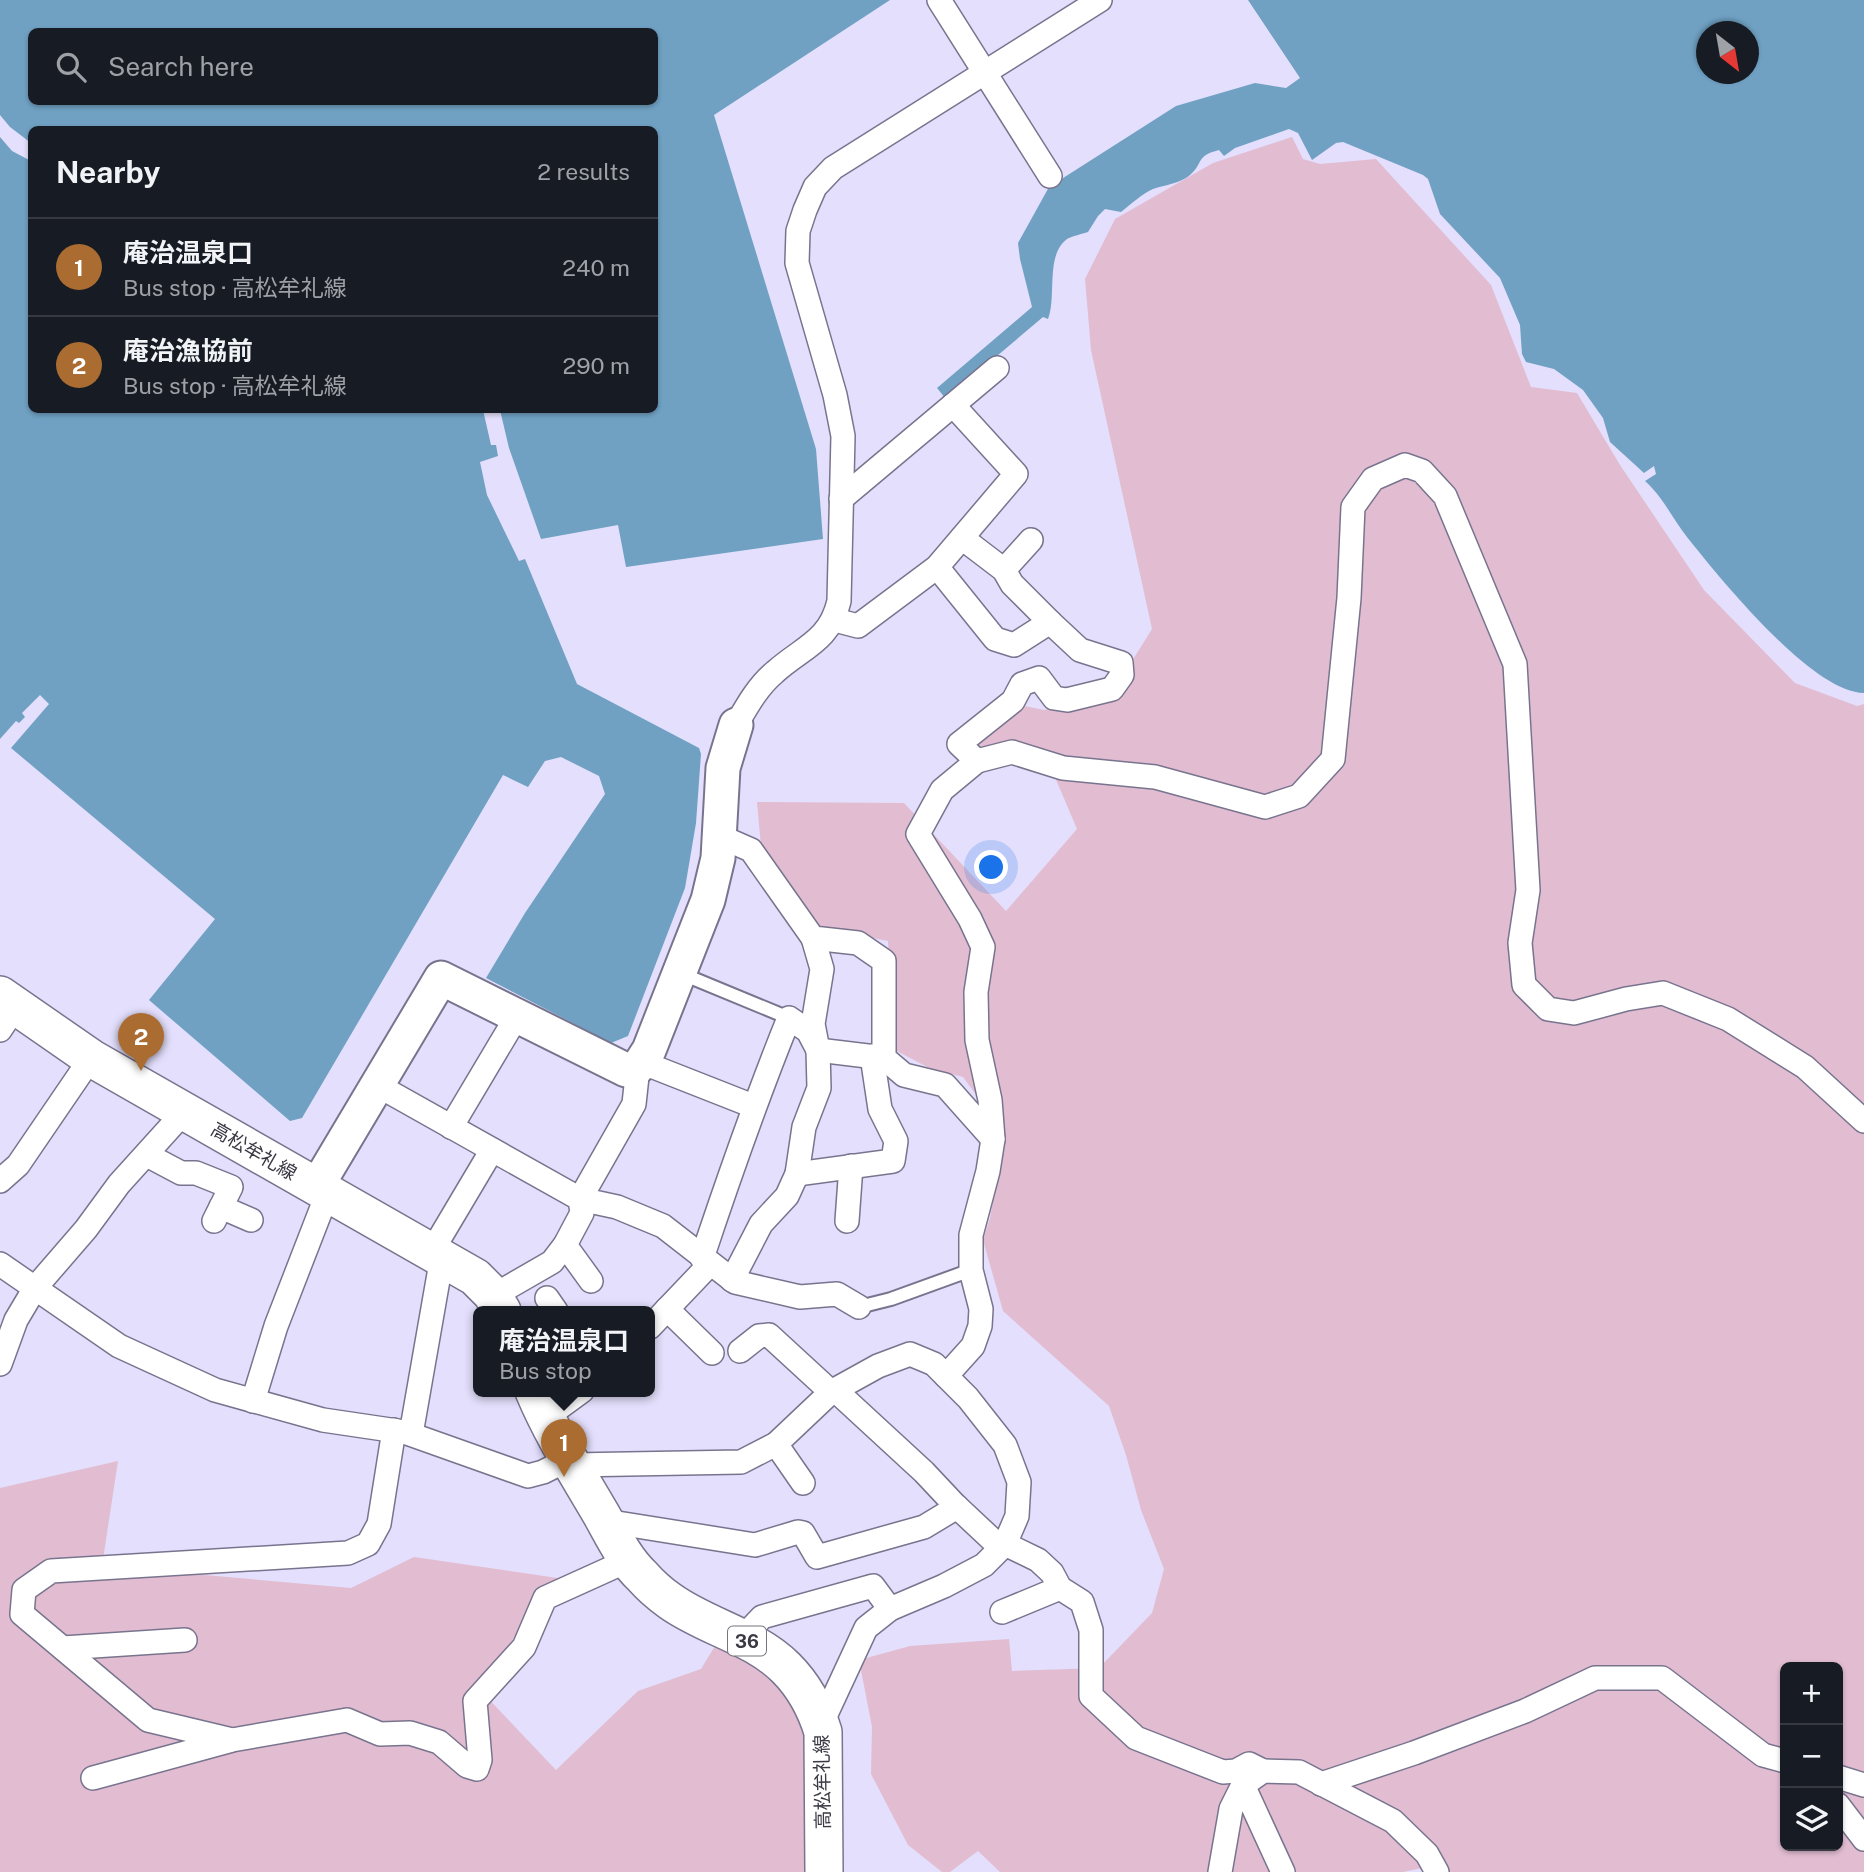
<!DOCTYPE html>
<meta charset="utf-8">
<style>
:root{--surface:#171b24;--page:#20242c;--text:#f1f3f6;--muted:#9ea1a6;--line:#363941;--accent:#aa6c31}
body{margin:0;font-family:"Public Sans","Noto Sans JP",sans-serif;background:var(--page);color:var(--text)}
.controls{position:absolute;right:21px;bottom:21px;display:grid;overflow:hidden;border-radius:10px;box-shadow:0 2px 5px #0004}
.controls button{width:63px;height:63px;display:grid;place-items:center;padding:0;border:0;border-bottom:2px solid var(--line);background:var(--surface);color:var(--text);font:35px sans-serif}
.compass{position:absolute;left:1696px;top:21px;width:63px;height:63px;border-radius:50%;background:var(--surface);box-shadow:0 2px 5px #0004;rotate:149deg}
.you{position:absolute;left:992px;top:868px;width:24px;height:24px;margin:-18px;border:5px solid #fff;border-radius:50%;background:#1a73e8;box-shadow:0 0 0 10px #1a73e833}
.badge{display:grid;place-items:center;width:46px;height:46px;border-radius:50%;background:var(--accent);color:#fff;font-size:23px;font-weight:700}
.pin{position:absolute;translate:-50% -58px;filter:drop-shadow(0 2px 4px #0008)}
.pin::after{content:'';position:absolute;top:37px;width:24px;height:21px;background:inherit;clip-path:polygon(0 0,100% 0,50% 100%)}
.popup{position:absolute;left:473px;top:1306px;width:182px;height:91px;box-sizing:border-box;display:grid;place-content:center;border-radius:10px;background:var(--surface);filter:drop-shadow(0 2px 5px #0005);font-size:23px;white-space:nowrap;color:var(--muted)}
.popup b{font-size:26px;color:var(--text)}
.popup::after{content:'';position:absolute;left:50%;top:100%;margin-left:-14px;border:14px solid transparent;border-top-color:var(--surface)}
.list{margin:0;padding:0;list-style:none}
h2{display:flex;justify-content:space-between;align-items:center;height:91px;margin:0;padding:0 28px;font-size:30px}
h2 small{font-size:23px;font-weight:400;color:var(--muted)}
.list li{display:grid;grid-template-columns:46px 1fr auto;gap:21px;align-items:center;box-sizing:border-box;height:98px;padding:0 28px;border-top:2px solid var(--line)}
.list b{display:block;font-size:26px;white-space:nowrap}
.list p{margin:0;font-size:23px;white-space:nowrap;color:var(--muted)}
.list em{font-size:23px;font-style:normal;color:var(--muted)}
.icon{flex:none;width:38px;height:38px;fill:none;stroke:currentColor;stroke-width:2;stroke-linecap:round;stroke-linejoin:round}
.map{position:relative;flex:none;width:1864px;height:1872px;overflow:hidden}
.search{position:absolute;background:var(--surface);box-shadow:0 2px 5px #0004;left:28px;top:28px;width:630px;height:77px;display:flex;align-items:center;gap:18px;box-sizing:border-box;padding:0 24px;border-radius:10px;color:var(--muted);font-size:26px}
.panel{position:absolute;background:var(--surface);box-shadow:0 2px 5px #0004;left:28px;top:126px;width:630px;height:287px;border-radius:10px}
.map>svg:first-child{display:block}
.green{fill:#e2bdd2;fill-rule:evenodd}
.water{fill:#70a1c3;fill-rule:evenodd}
.pier{fill:#e3dffc}
.lines{fill:none;stroke-linecap:round;stroke-linejoin:round}
.lane-casing{stroke:#78748e;stroke-width:16}
.street-casing{stroke:#78748e;stroke-width:26}
.secondary-casing{stroke:#78748e;stroke-width:37}
.primary-casing{stroke:#78748e;stroke-width:40}
.lane{stroke:#fff;stroke-width:12}
.street{stroke:#fff;stroke-width:23}
.secondary{stroke:#fff;stroke-width:33}
.primary{stroke:#fff;stroke-width:37}
.labels{text-anchor:middle;dominant-baseline:central;stroke-width:6;stroke-linejoin:round;paint-order:stroke}
.shield{fill:#fff;stroke:#75747c;stroke-width:2}
.shield-label{font-size:18px;font-weight:bold;fill:#3a3944}
.street-label{font-size:19px;fill:#3a3944;stroke:#fff}
</style>
<div class="map">
<svg width="1864" height="1872" viewBox="0 0 1864 1872">
<rect width="100%" height="100%" fill="#e3dffc"/>
<g class="green">
<path d="M 1292,137 L 1303,159 L 1320,164 L 1376,159 L 1491,285 L 1531,387 L 1577,393 L 1620,465 L 1704,590 L 1795,683 L 1857,706 L 1864,704 L 1864,1872 L 1428,1872 L 1427,1867 L 1403,1872 L 1000,1872 L 978,1851 L 950,1872 L 942,1872 L 908,1845 L 871,1774 L 872,1727 L 859,1660 L 910,1646 L 1009,1639 L 1012,1671 L 1099,1668 L 1152,1613 L 1164,1569 L 1141,1510 L 1126,1455 L 1109,1406 L 1003,1311 L 983,1240 L 990,1218 L 1005,1134 L 963,1077 L 931,1069 L 893,1049 L 888,941 L 822,928 L 762,858 L 757,802 L 904,803 L 1006,911 L 1077,829 L 1054,775 L 968,741 L 1015,704 L 1044,710 L 1112,693 L 1152,629 L 1091,350 L 1085,279 L 1115,219 L 1213,163 ZM 1785,1667 L 1838,1667 L 1838,1846 L 1785,1846 Z"/>
<polygon points="118,1461 102,1566 351,1588 414,1557 571,1580 538,1596 482,1692 556,1770 638,1691 701,1669 718,1641 776,1672 803,1705 812,1872 0,1872 0,1488"/>
</g>
<g class="water">
<path d="M 0,0 L 890,0 L 714,115 L 816,449 L 823,539 L 626,567 L 618,525 L 541,539 L 509,448 L 500,410 L 654,410 L 654,130 L 32,130 L 32,410 L 483,410 L 491,445 L 496,445 L 498,456 L 480,462 L 487,495 L 519,561 L 525,559 L 577,684 L 699,748 L 701,754 L 696,823 L 685,888 L 628,1036 L 611,1043 L 486,978 L 525,913 L 605,794 L 599,776 L 561,757 L 545,761 L 528,787 L 503,775 L 302,1118 L 290,1121 L 149,1000 L 215,919 L 11,748 L 49,704 L 40,695 L 22,713 L 25,717 L 19,723 L 16,721 L 0,739 ZM 32,32 L 654,32 L 654,102 L 32,102 Z"/>
<path d="M 1248,0 L 1864,0 L 1864,693 C 1812,693 1719,577 1687,537 C 1672,518 1663,497 1645,481 L 1656,474 L 1654,466 L 1644,473 L 1610,442 L 1603,418 L 1583,390 L 1554,369 L 1526,362 L 1522,354 L 1520,325 L 1500,278 L 1440,214 L 1428,179 L 1423,175 L 1343,142 L 1336,143 L 1312,160 L 1298,133 L 1289,129 L 1235,148 L 1224,156 L 1219,150 C 1195,156 1204,163 1190,175 C 1181,183 1165,185 1153,189 C 1142,194 1131,204 1121,212 L 1105,209 L 1098,216 L 1088,232 C 1082,234 1072,236 1067,239 C 1045,255 1057,297 1048,319 L 1043,317 L 946,399 L 937,388 L 1032,307 L 1020,259 L 1018,243 L 1049,187 L 1176,106 L 1255,83 L 1286,88 L 1300,78 ZM 1706,32 L 1748,32 L 1748,74 L 1706,74 Z"/>
</g>
<polygon class="pier" points="0,115 10,127 31,143 31,161 12,151 0,137"/>
<g class="lines">
<g class="lane-casing">
<g id="lane">
<polyline points="680,973 789,1018"/>
<polyline points="859,1307 891,1299 971,1270"/>
</g>
</g>
<g class="street-casing">
<g id="street">
<polyline points="939,0 1050,176"/>
<polyline points="953,405 997,368"/>
<polyline points="937,567 995,639 1014,645 1050,622 1012,584 1004,570 962,538"/>
<polyline points="1004,570 1031,540"/>
<polyline points="835,620 858,626 937,567 1016,474 953,405 841,499"/>
<path d="M 736,725 C 747,706 758,686 775,672 C 803,647 830,641 839,601 L 843,436 L 835,395 L 797,263 L 798,231 L 805,210 L 815,187 L 833,168 L 1100,0"/>
<polyline points="977,761 1012,752 1063,768 1155,777 1265,807 1299,796 1333,759 1349,598 1353,507 1373,479 1405,465 1422,471 1445,496 1515,664 1528,890 1520,943 1524,985 1548,1009 1574,1013 1626,999 1663,993 1728,1019 1805,1067 1864,1121"/>
<polyline points="719,836 751,850 813,938 858,943 884,961 884,1058 904,1075 945,1085 993,1139"/>
<polyline points="0,1030 16,1006"/>
<polyline points="641,1062 753,1106"/>
<polyline points="638,1067 634,1104 580,1199 617,1207 663,1226 735,1282 800,1297 837,1294 859,1307"/>
<polyline points="377,1085 580,1199 582,1213 565,1245 591,1281"/>
<polyline points="451,1127 517,1016"/>
<polyline points="147,1155 181,1173 196,1173 231,1187 214,1221"/>
<polyline points="797,1174 893,1161 896,1141 880,1109 872,1056"/>
<polyline points="0,1181 18,1165 91,1058"/>
<polyline points="221,1207 251,1220"/>
<polyline points="847,1221 851,1166"/>
<polyline points="432,1251 492,1150"/>
<path d="M 702,1258 C 729,1177 757,1097 789,1018 L 808,1031 L 818,1050 L 884,1058"/>
<polyline points="0,1264 119,1346 215,1390 323,1420 404,1432 528,1476 543,1472 569,1459"/>
<polyline points="732,1280 761,1224 787,1196 797,1174 804,1127 819,1088 818,1050 813,1024 822,969 813,938"/>
<polyline points="493,1296 552,1262 565,1245"/>
<polyline points="547,1298 556,1311"/>
<polyline points="667,1309 712,1353"/>
<polyline points="650,1327 710,1264"/>
<polyline points="740,1351 759,1336 769,1335 831,1392"/>
<polyline points="0,1364 16,1320 35,1288 86,1229 119,1184 185,1111"/>
<polyline points="946,1376 973,1346 980,1326 981,1309 971,1270 971,1235 988,1171 993,1139 990,1100 977,1040 976,992 983,947 970,919 918,834 942,790 977,761 959,744 1013,701 1022,684 1039,678 1054,698 1067,700 1112,689 1122,675 1121,663 1080,650 1050,622"/>
<polyline points="835,1390 924,1472 955,1505 1001,1548"/>
<polyline points="253,1401 276,1326 328,1192"/>
<polyline points="545,1418 582,1391"/>
<polyline points="394,1430 379,1524 368,1544 348,1553 51,1571 24,1590 22,1614 148,1720 232,1740 347,1720 380,1734 410,1733 439,1742 467,1766 477,1769 480,1760 475,1701 524,1647 545,1598 629,1560"/>
<polyline points="411,1434 442,1257"/>
<polyline points="776,1444 803,1483"/>
<polyline points="572,1465 741,1462 776,1444 831,1392 878,1366 910,1354 934,1364 968,1398 1005,1445 1019,1482 1017,1516 1005,1544 984,1565 944,1586 890,1609 866,1628 827,1712 819,1718"/>
<polyline points="605,1521 755,1545 798,1532 803,1533 817,1557 924,1527 957,1507"/>
<polyline points="1005,1544 1038,1560 1052,1573 1060,1588 1082,1602 1091,1630 1091,1696 1136,1738 1223,1772 1236,1771 1249,1764 1263,1771"/>
<polyline points="1002,1612 1060,1588"/>
<polyline points="742,1638 762,1617 873,1586 890,1609"/>
<polyline points="63,1648 185,1640"/>
<polyline points="1838,1777 1864,1785"/>
<polyline points="93,1778 229,1741"/>
<polyline points="1321,1784 1414,1753 1525,1711 1595,1678 1662,1678 1763,1755 1785,1761"/>
<polyline points="1243,1785 1283,1872"/>
<polyline points="1838,1805 1864,1839"/>
<polyline points="1220,1872 1231,1809 1243,1785 1263,1771 1299,1772 1393,1821 1427,1854 1437,1872"/>
</g>
</g>
<g class="secondary-casing">
<polyline id="secondary" points="317,1186 441,978 626,1070 638,1067 649,1050 708,900 718,858 723,768 736,725"/>
</g>
<g class="primary-casing">
<g id="primary">
<polyline points="0,995 91,1058 475,1277 492,1294 502,1311"/>
<path d="M 534,1391 C 552,1434 577,1473 601,1514 C 613,1535 624,1559 642,1576 C 650,1585 660,1594 670,1601 C 706,1627 754,1636 786,1668 C 803,1685 816,1709 823,1732 L 824,1872"/>
</g>
</g>
<use href="#lane" class="lane"/>
<use href="#street" class="street"/>
<use href="#secondary" class="secondary"/>
<use href="#primary" class="primary"/>
</g>
<g class="labels">
<rect class="shield" x="728" y="1626.5" width="38" height="29" rx="5"/>
<g class="shield-label">
<text x="747" y="1641">36</text>
</g>
<g class="street-label">
<text transform="translate(254 1151) rotate(30)">高松牟礼線</text>
<text transform="translate(822 1782) rotate(-91)">高松牟礼線</text>
</g>
</g>
</svg>
<div class="controls">
<button>+</button>
<button>−</button>
<button><svg class="icon" aria-label="layers" viewBox="0 0 24 24"><path d="M12 4l9 5-9 5-9-5zM3 14l9 5 9-5"/></svg></button>
</div>
<svg class="compass" viewBox="-18 -18 36 36"><path d="M0-13l5 13h-10z" fill="#e53935"/><path d="M0 13l5-13h-10z" fill="#9ea1a6"/></svg>
<div class="you"></div>
<div class="pin badge" style="left:564px;top:1477px">1</div>
<div class="popup"><b>庵治温泉口</b>Bus stop</div>
<div class="pin badge" style="left:141px;top:1071px">2</div>
<div class="search"><svg class="icon" aria-label="search" viewBox="0 0 24 24"><circle cx="10" cy="10" r="6"/><path d="M15 15l6 6"/></svg>Search here</div>
<section class="panel">
<h2>Nearby<small>2 results</small></h2>
<ul class="list">
<li><span class="badge">1</span><div><b>庵治温泉口</b><p>Bus stop · 高松牟礼線</p></div><em>240 m</em></li>
<li><span class="badge">2</span><div><b>庵治漁協前</b><p>Bus stop · 高松牟礼線</p></div><em>290 m</em></li>
</ul>
</section>
</div>
